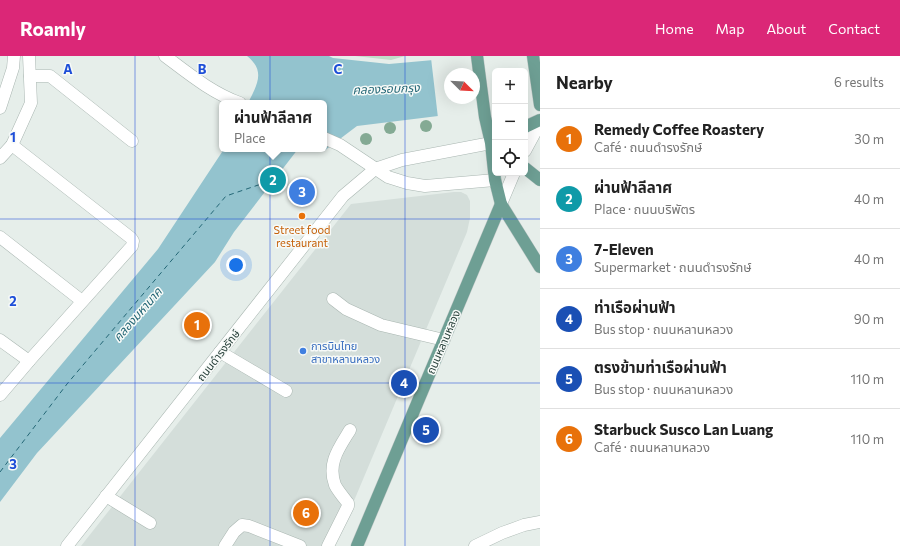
<!DOCTYPE html>
<meta charset="utf-8">
<style>
:root{--surface:#fff;--page:#f6f6f6;--text:#222;--muted:#767676;--line:#e0e0e0;--accent:#db2777}
body{margin:0;font-family:Commissioner,"Noto Sans Thai",sans-serif;background:var(--page);color:var(--text)}
.controls{position:absolute;right:12px;top:12px;display:grid;overflow:hidden;border-radius:6px;box-shadow:0 4px 16px #0002}
.controls button{width:36px;height:36px;display:grid;place-items:center;padding:0;border:0;border-bottom:1px solid var(--line);background:var(--surface);color:var(--text);font:20px sans-serif}
.compass{position:absolute;left:444px;top:12px;width:36px;height:36px;border-radius:50%;background:var(--surface);box-shadow:0 4px 16px #0002;rotate:114deg}
.you{position:absolute;left:236px;top:209px;width:14px;height:14px;margin:-10px;border:3px solid #fff;border-radius:50%;background:#1a73e8;box-shadow:0 0 0 6px #1a73e833}
.badge{display:grid;place-items:center;width:26px;height:26px;border-radius:50%;background:var(--accent);color:#fff;font-size:13px;font-weight:700}
.pin{position:absolute;translate:-50% -50%;border:2px solid #fff;box-shadow:0 1px 4px #0006}
.popup{position:absolute;left:219px;top:44px;width:108px;height:52px;box-sizing:border-box;display:grid;place-content:center;border-radius:6px;background:var(--surface);filter:drop-shadow(0 1px 3px #0005);font-size:13px;white-space:nowrap;color:var(--muted)}
.popup b{font-size:15px;color:var(--text)}
.popup::after{content:'';position:absolute;left:50%;top:100%;margin-left:-8px;border:8px solid transparent;border-top-color:var(--surface)}
.list{margin:0;padding:0;list-style:none}
h2{display:flex;justify-content:space-between;align-items:center;height:52px;margin:0;padding:0 16px;font-size:17px}
h2 small{font-size:13px;font-weight:400;color:var(--muted)}
.list li{display:grid;grid-template-columns:26px 1fr auto;gap:12px;align-items:center;box-sizing:border-box;height:60px;padding:0 16px;border-top:1px solid var(--line)}
.list b{display:block;font-size:15px;white-space:nowrap}
.list p{margin:0;font-size:13px;white-space:nowrap;color:var(--muted)}
.list em{font-size:13px;font-style:normal;color:var(--muted)}
.icon{flex:none;width:22px;height:22px;fill:none;stroke:currentColor;stroke-width:2;stroke-linecap:round;stroke-linejoin:round}
.map{position:relative;flex:none;width:540px;height:490px;overflow:hidden}
header{display:flex;align-items:center;gap:24px;box-sizing:border-box;height:56px;padding:0 20px;background:var(--accent);color:#fff}
header strong{font-size:19px}
nav{display:flex;gap:22px;margin-inline-start:auto;font-size:14px}
main{display:flex}
aside{flex:1;background:var(--surface)}
.map>svg:first-child{display:block}
.built{fill:#d4deda}
.green{fill:#c1ddc9}
.water{fill:#93c3ce;fill-rule:evenodd}
.pier{fill:#e6eeea;fill-rule:evenodd}
.lines{fill:none;stroke-linecap:round;stroke-linejoin:round}
.ferry{stroke:#246776;stroke-width:1;stroke-dasharray:5 4;stroke-linecap:butt}
.minor-casing{stroke:#a9b6b1;stroke-width:13}
.major-casing{stroke:#c2c9c8;stroke-width:13}
.minor{stroke:#fff;stroke-width:12}
.major{stroke:#6e9f94;stroke-width:12}
.tree{fill:#84aa94}
.grid{fill:none;stroke:#1d4ed8;stroke-width:1;stroke-opacity:0.55}
.food-dot{fill:#e8710a;stroke:#f7faf8;stroke-width:1.5}
.shop-dot{fill:#3f7fe0;stroke:#f7faf8;stroke-width:1.5}
.labels{text-anchor:middle;dominant-baseline:central;stroke-width:3;stroke-linejoin:round;paint-order:stroke}
.food-label{font-size:11px;fill:#c56008;stroke:#f7faf8}
.street-label{font-size:11px;fill:#263f39;stroke:#f7faf8}
.shop-label{font-size:11px;fill:#366cbe;stroke:#f7faf8;text-anchor:start}
.water-label{font-size:12px;font-style:italic;fill:#246776;stroke:#f7faf8}
.grid-label{font-size:13px;text-anchor:middle;font-weight:bold;fill:#1d4ed8;stroke:#f7faf8;stroke-width:3;stroke-linejoin:round;paint-order:stroke}
</style>
<header>
<strong>Roamly</strong>
<nav><a>Home</a><a>Map</a><a>About</a><a>Contact</a></nav>
</header>
<main>
<div class="map">
<svg width="540" height="490" viewBox="0 0 540 490">
<rect width="100%" height="100%" fill="#e6eeea"/>
<polygon class="built" points="454,136 461,136 467,139 470,145 470,162 467,176 335,490 81,490 351,148"/>
<polygon class="green" points="355,0 405,0 391,4"/>
<g class="water">
<path d="M 247,0 L 329,0 L 333,2 L 389,8 L 478,0 L 540,0 L 540,47 L 525,15 L 495,15 L 495,53 L 357,70 L 324,95 L 318,93 L 324,93 L 324,47 L 248,47 C 257,29 266,15 247,0 ZM 450,18 L 474,18 L 474,42 L 450,42 Z"/>
<polygon points="224,93 298,93 234,176 215,206 37,397 0,446 0,382 158,193"/>
</g>
<path class="pier" d="M 454,0 L 540,0 L 540,49 L 525,51 L 525,15 L 495,15 L 495,55 L 438,62 L 431,2 ZM 450,18 L 474,18 L 474,42 L 450,42 Z"/>
<g class="lines">
<polyline class="ferry" points="0,416 67,328 226,140 273,124"/>
<g class="minor-casing">
<g id="minor">
<path d="M 165,0 C 189,18 212,37 240,47"/>
<polyline points="30,20 50,20 132,85"/>
<polyline points="0,52 13,12 14,0"/>
<polyline points="324,82 340,89 388,121 407,127 425,130 495,124"/>
<polyline points="525,95 540,67"/>
<polyline points="0,102 12,89 31,47 29,0"/>
<polyline points="501,148 514,117"/>
<polyline points="0,181 82,245"/>
<polyline points="333,243 346,253 381,269 444,284"/>
<polyline points="0,284 29,305"/>
<polyline points="220,296 286,335"/>
<polyline points="0,339 29,305 132,190 133,185 131,182 12,89"/>
<polyline points="106,440 150,467"/>
<polyline points="67,490 343,140 375,113 402,104 491,87"/>
<polyline points="225,490 234,476 242,469 249,470 300,490"/>
<path d="M 328,490 L 348,450 L 348,447 C 344,442 338,435 335,429 C 327,407 339,392 350,374"/>
<polyline points="475,490 502,477 524,469 540,466"/>
</g>
</g>
<g class="major-casing">
<g id="major">
<polyline points="477,0 485,61 491,87 495,124 501,148 540,211"/>
<polyline points="533,0 540,49"/>
<polyline points="525,71 540,64"/>
<polyline points="525,112 540,124"/>
<polyline points="357,490 501,148"/>
</g>
</g>
<use href="#minor" class="minor"/>
<use href="#major" class="major"/>
</g>
<g class="tree">
<circle cx="426" cy="70" r="6"/>
<circle cx="390" cy="72" r="6"/>
<circle cx="366" cy="83" r="6"/>
</g>
<path class="grid" d="M 135,0 L 135,490M 270,0 L 270,490M 405,0 L 405,490M 0,163 L 540,163M 0,327 L 540,327"/>
<circle class="food-dot" cx="302" cy="160" r="4"/>
<circle class="shop-dot" cx="303" cy="295" r="4"/>
<g class="labels">
<g class="food-label">
<text x="302" y="173">Street food<tspan x="302" dy="13">restaurant</tspan></text>
</g>
<g class="street-label">
<text transform="translate(443 286) rotate(-67)">ถนนหลานหลวง</text>
<text transform="translate(218 299) rotate(-52)">ถนนดำรงรักษ์</text>
</g>
<g class="shop-label">
<text x="311" y="289">การบินไทย<tspan x="311" dy="13">สาขาหลานหลวง</tspan></text>
</g>
<g class="water-label">
<text transform="translate(386 32) rotate(-2)">คลองรอบกรุง</text>
<text transform="translate(137 258) rotate(-49)">คลองมหานาค</text>
</g>
</g>
<g class="grid-label">
<text x="68" y="18">A</text>
<text x="202" y="18">B</text>
<text x="338" y="18">C</text>
<text x="13" y="86">1</text>
<text x="13" y="250">2</text>
<text x="13" y="413">3</text>
</g>
</svg>
<div class="controls">
<button>+</button>
<button>−</button>
<button><svg class="icon" aria-label="locate" viewBox="0 0 24 24"><circle cx="12" cy="12" r="6"/><path d="M12 2v4M12 18v4M2 12h4M18 12h4"/></svg></button>
</div>
<svg class="compass" viewBox="-18 -18 36 36"><path d="M0-13l5 13h-10z" fill="#e53935"/><path d="M0 13l5-13h-10z" fill="#767676"/></svg>
<div class="you"></div>
<div class="pin badge" style="left:197px;top:269px;background:#e8710a">1</div>
<div class="pin badge" style="left:273px;top:124px;background:#0f9aa8">2</div>
<div class="popup"><b>ผ่านฟ้าลีลาศ</b>Place</div>
<div class="pin badge" style="left:302px;top:136px;background:#3f7fe0">3</div>
<div class="pin badge" style="left:404px;top:327px;background:#1a4fb4">4</div>
<div class="pin badge" style="left:426px;top:374px;background:#1a4fb4">5</div>
<div class="pin badge" style="left:306px;top:457px;background:#e8710a">6</div>
</div>
<aside>
<h2>Nearby<small>6 results</small></h2>
<ul class="list">
<li><span class="badge" style="background:#e8710a">1</span><div><b>Remedy Coffee Roastery</b><p>Café · ถนนดำรงรักษ์</p></div><em>30 m</em></li>
<li><span class="badge" style="background:#0f9aa8">2</span><div><b>ผ่านฟ้าลีลาศ</b><p>Place · ถนนบริพัตร</p></div><em>40 m</em></li>
<li><span class="badge" style="background:#3f7fe0">3</span><div><b>7-Eleven</b><p>Supermarket · ถนนดำรงรักษ์</p></div><em>40 m</em></li>
<li><span class="badge" style="background:#1a4fb4">4</span><div><b>ท่าเรือผ่านฟ้า</b><p>Bus stop · ถนนหลานหลวง</p></div><em>90 m</em></li>
<li><span class="badge" style="background:#1a4fb4">5</span><div><b>ตรงข้ามท่าเรือผ่านฟ้า</b><p>Bus stop · ถนนหลานหลวง</p></div><em>110 m</em></li>
<li><span class="badge" style="background:#e8710a">6</span><div><b>Starbuck Susco Lan Luang</b><p>Café · ถนนหลานหลวง</p></div><em>110 m</em></li>
</ul>
</aside>
</main>
